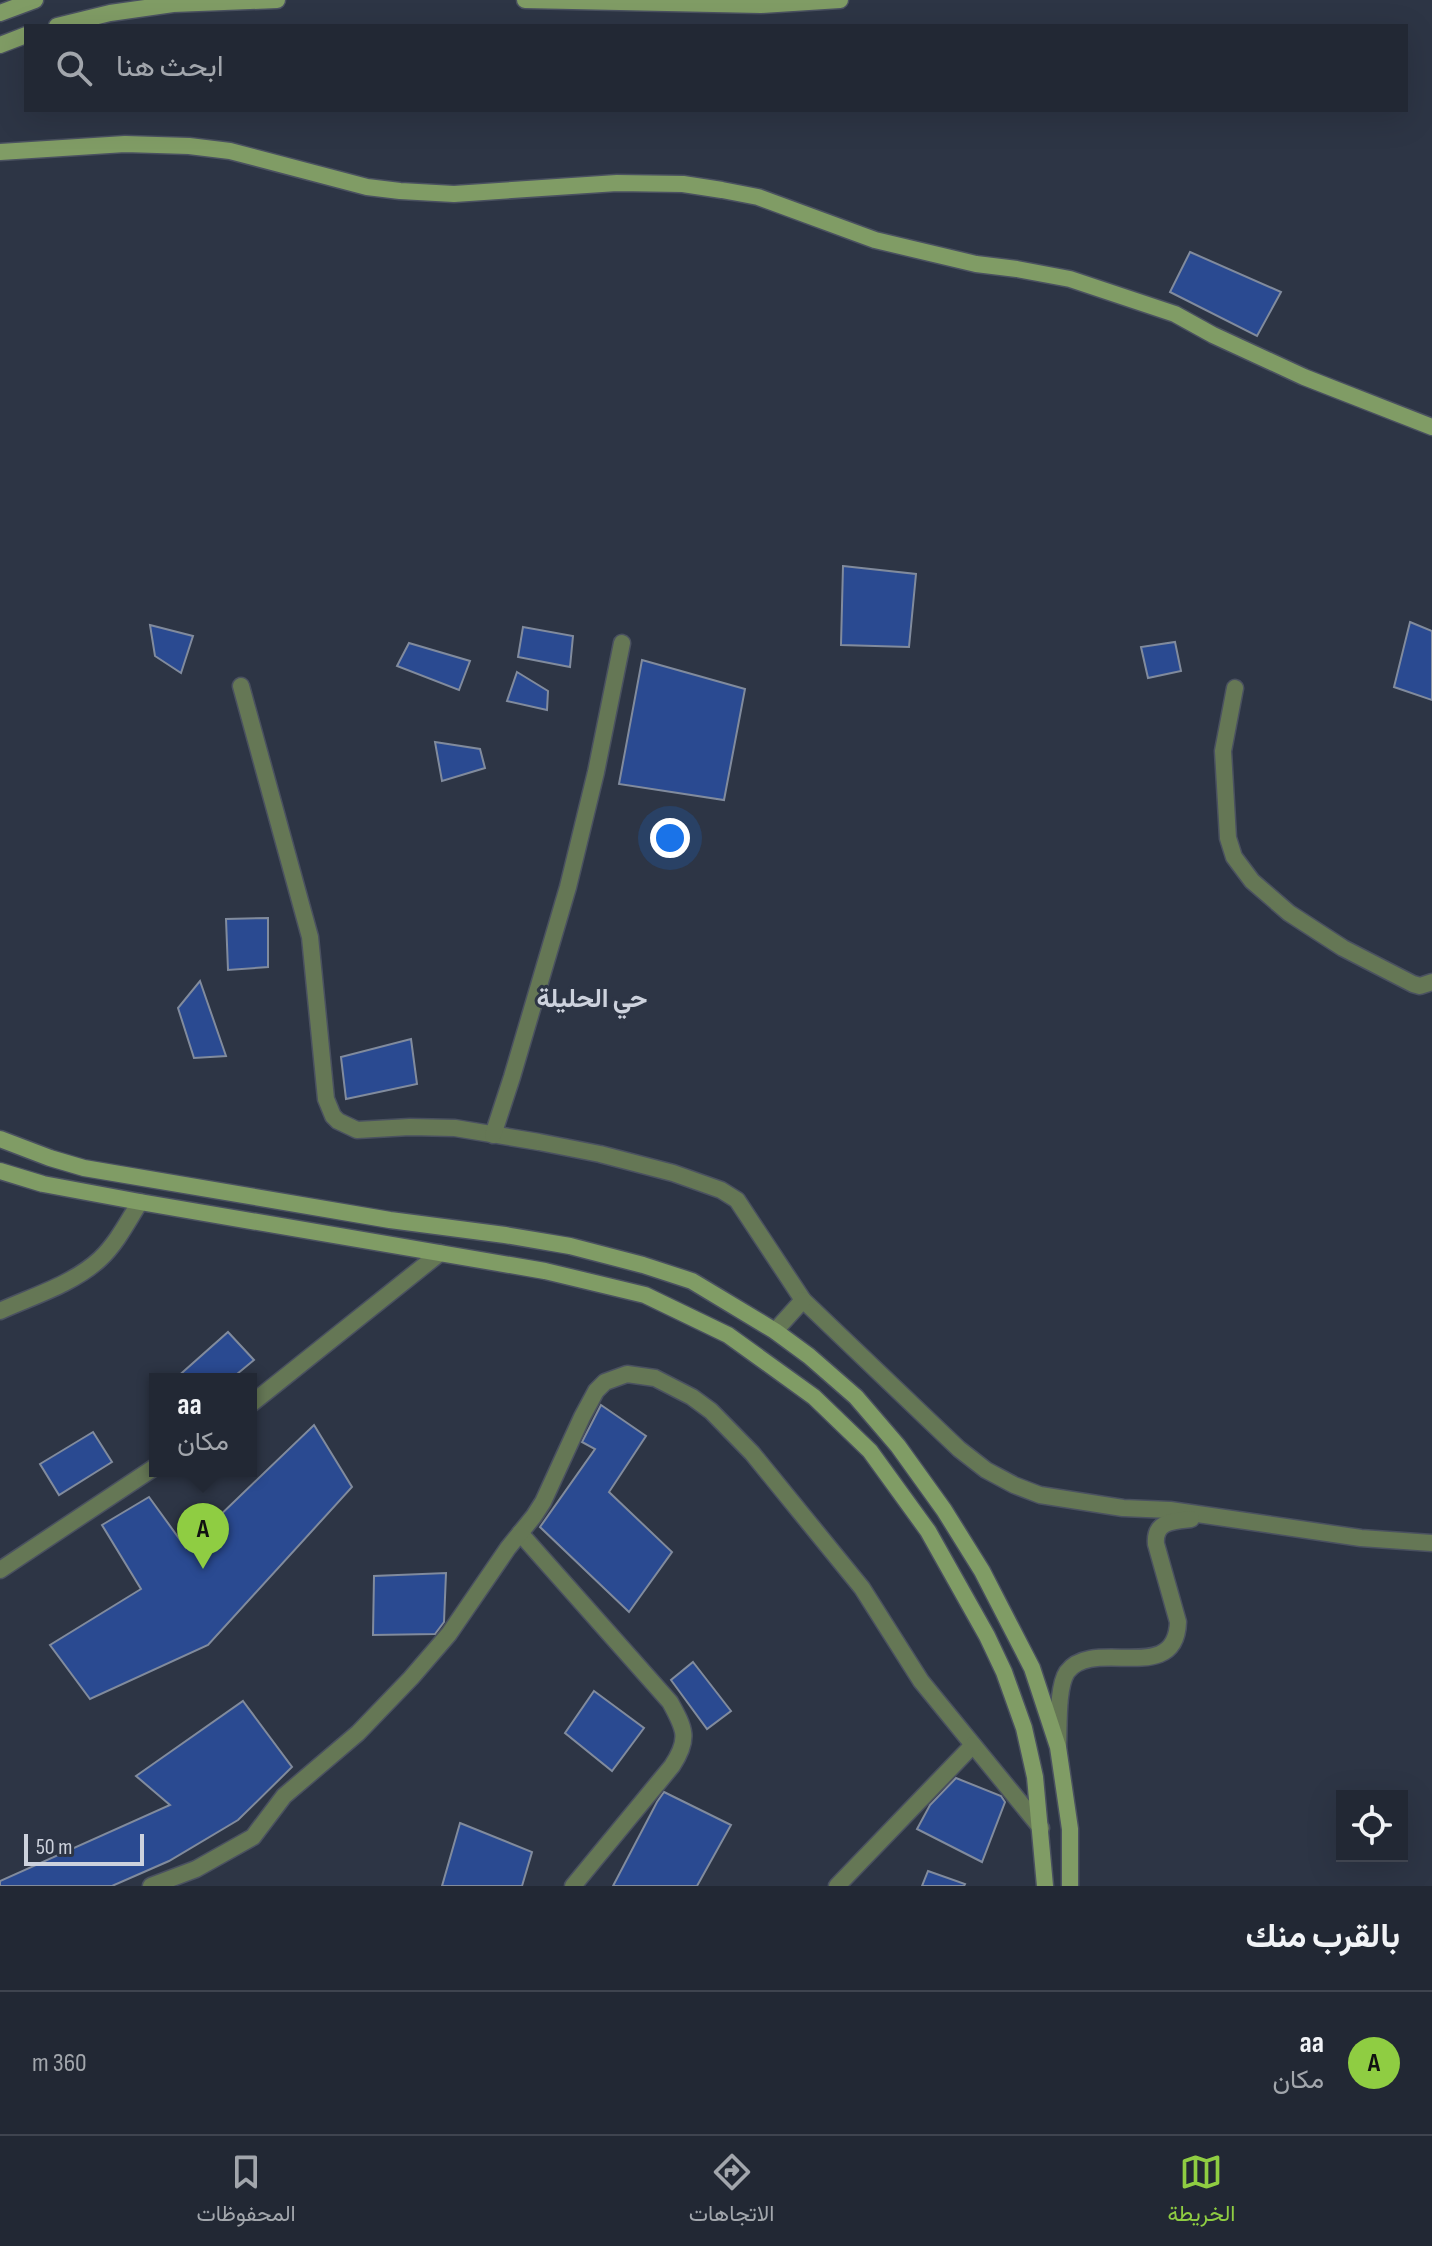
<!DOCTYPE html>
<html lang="ar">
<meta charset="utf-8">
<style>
:root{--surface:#222834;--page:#2a303c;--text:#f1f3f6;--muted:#a2a6ac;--line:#3f444f;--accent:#8fcd42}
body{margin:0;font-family:"Sofia Sans Condensed",Vazirmatn,sans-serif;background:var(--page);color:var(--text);direction:rtl}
.controls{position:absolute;right:24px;bottom:24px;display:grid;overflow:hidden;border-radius:0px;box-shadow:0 8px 32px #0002}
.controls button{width:72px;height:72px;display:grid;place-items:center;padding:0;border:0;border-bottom:2px solid var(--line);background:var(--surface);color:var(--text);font:40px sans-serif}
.scale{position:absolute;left:24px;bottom:20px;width:120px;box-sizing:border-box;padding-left:8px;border:4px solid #cdd2dd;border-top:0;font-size:22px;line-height:28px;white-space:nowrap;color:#cdd2dd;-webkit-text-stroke:6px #2d3545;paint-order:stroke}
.you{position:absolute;left:670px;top:838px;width:28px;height:28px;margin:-20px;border:6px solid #fff;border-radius:50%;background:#1a73e8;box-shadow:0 0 0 12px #1a73e833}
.badge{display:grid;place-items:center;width:52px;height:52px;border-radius:50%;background:var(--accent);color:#111;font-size:26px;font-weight:700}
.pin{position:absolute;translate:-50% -66px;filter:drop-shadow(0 2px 4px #0008)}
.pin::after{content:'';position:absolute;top:42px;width:28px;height:24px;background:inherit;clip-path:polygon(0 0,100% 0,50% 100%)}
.popup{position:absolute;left:149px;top:1373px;width:108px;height:104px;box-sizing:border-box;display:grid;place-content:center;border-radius:0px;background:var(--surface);filter:drop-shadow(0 2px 6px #0005);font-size:26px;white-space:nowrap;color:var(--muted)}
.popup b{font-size:30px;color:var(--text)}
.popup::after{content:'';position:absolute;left:50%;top:100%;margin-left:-16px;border:16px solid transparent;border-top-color:var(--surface)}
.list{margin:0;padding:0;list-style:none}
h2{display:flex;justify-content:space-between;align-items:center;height:104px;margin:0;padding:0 32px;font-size:34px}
h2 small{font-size:26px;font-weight:400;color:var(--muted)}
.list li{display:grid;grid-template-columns:52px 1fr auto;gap:24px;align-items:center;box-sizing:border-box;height:144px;padding:0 32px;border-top:2px solid var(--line)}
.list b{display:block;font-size:30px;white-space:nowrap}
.list p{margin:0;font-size:26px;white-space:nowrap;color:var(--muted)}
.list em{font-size:26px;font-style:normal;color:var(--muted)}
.icon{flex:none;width:44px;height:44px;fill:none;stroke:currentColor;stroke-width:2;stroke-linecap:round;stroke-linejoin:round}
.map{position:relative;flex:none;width:1432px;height:1886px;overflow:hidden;direction:ltr}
.search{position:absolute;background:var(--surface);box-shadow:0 8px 32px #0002;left:24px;right:24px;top:24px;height:88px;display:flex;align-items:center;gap:20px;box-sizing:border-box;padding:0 28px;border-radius:0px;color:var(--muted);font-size:30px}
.sheet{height:248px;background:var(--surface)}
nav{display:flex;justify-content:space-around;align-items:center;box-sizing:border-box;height:112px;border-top:2px solid var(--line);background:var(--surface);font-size:22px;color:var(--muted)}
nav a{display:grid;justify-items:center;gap:4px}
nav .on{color:var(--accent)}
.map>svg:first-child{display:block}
.building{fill:#2a4a91;stroke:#818b9d;stroke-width:2}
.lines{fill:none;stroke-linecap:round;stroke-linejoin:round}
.street-casing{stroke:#4a5160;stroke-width:19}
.secondary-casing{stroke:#4a5160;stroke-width:19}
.street{stroke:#657755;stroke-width:16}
.secondary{stroke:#809c65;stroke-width:16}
.labels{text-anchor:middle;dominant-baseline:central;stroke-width:6;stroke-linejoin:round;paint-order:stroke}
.neighbourhood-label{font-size:26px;font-weight:bold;fill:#cdd2dd;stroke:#2d3545}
</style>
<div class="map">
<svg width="1432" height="1886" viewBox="0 0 1432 1886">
<rect width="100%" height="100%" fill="#2d3545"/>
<g class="building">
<polygon points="1190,252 1281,292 1257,336 1170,292"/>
<polygon points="843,566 916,574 909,647 841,645"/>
<polygon points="1410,622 1432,631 1432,700 1394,687"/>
<polygon points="150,625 193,636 181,673 155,656"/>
<polygon points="523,627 573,636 570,667 518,657"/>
<polygon points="1175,642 1181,671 1148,678 1141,647"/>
<polygon points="409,643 470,661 459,690 397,666"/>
<polygon points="642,660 745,689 724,800 619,784"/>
<polygon points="517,672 548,691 547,710 507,701"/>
<polygon points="435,742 480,749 485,768 442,781"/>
<polygon points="268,918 268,967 228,970 226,919"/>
<polygon points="200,981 226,1056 194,1058 178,1008"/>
<polygon points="411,1039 417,1084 346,1099 341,1057"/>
<polygon points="228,1332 254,1360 231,1379 175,1379"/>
<polygon points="601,1405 646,1436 609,1492 672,1552 629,1612 540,1527 595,1449 582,1442"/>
<polygon points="314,1425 352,1487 208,1645 90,1699 50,1645 141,1589 102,1525 149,1497 186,1548"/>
<polygon points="93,1432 112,1462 59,1495 40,1464"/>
<polygon points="446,1573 444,1622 435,1634 373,1635 374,1576"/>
<polygon points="693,1662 731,1711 707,1729 671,1680"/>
<polygon points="594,1691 644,1728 612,1771 565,1733"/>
<polygon points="243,1701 292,1767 238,1820 169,1861 112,1886 0,1886 0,1881 170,1805 136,1776"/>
<polygon points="956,1778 1001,1796 1005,1802 982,1862 917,1829 930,1805"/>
<polygon points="664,1792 731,1825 697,1886 613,1886 657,1802"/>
<polygon points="460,1823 532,1852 522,1886 442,1886"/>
<polygon points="928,1871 965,1884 964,1886 922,1886"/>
</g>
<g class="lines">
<g class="street-casing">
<g id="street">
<polyline points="241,686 310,937 326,1099 333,1116 338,1121 357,1130 410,1127 455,1128 539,1142 600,1154 673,1173 721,1190 737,1200 803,1300 959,1449 986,1470 1014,1485 1040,1495 1123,1508 1170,1510 1361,1538 1432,1543"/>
<polyline points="1235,688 1223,751 1228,838 1234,857 1252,881 1289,913 1343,948 1413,984 1420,986 1432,982"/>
<polyline points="493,1135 512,1077 568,887 596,772 622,643"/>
<path d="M 0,1311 C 33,1296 73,1284 100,1259 C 117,1243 128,1221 140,1202"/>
<polyline points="775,1331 803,1300"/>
<polyline points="251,1404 440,1253"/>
<path d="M 520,1533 L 670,1702 C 685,1729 690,1739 672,1766 L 573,1886"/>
<polyline points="0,1570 155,1467"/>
<path d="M 1058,1746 C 1059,1727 1057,1687 1067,1672 C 1093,1636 1176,1687 1178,1622 L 1156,1544 C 1154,1521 1173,1521 1191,1519"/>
<polyline points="151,1886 196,1869 253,1837 284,1796 358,1733 411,1678 449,1634 508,1548 534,1516 543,1502 582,1417 596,1391 605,1382 627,1374 655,1378 692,1397 711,1411 752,1453 862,1588 921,1681 1041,1828"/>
<polyline points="837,1886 973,1745"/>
</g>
</g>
<g class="secondary-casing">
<g id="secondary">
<polyline points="525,0 761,5 840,0"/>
<polyline points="0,13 35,0"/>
<polyline points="57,26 110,13 173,4 277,0"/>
<polyline points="0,45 26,35"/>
<polyline points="0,152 125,144 189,146 230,151 367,187 400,191 454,194 617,183 683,184 722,190 758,197 875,240 976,264 1017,269 1070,279 1175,314 1213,335 1304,377 1432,427"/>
<polyline points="0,1139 50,1158 84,1168 390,1220 505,1235 570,1246 643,1265 692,1281 775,1331 809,1356 856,1397 898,1446 944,1510 982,1571 1032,1668 1058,1747 1070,1829 1070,1886"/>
<polyline points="0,1171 43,1184 140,1202 545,1271 645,1295 728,1335 814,1397 870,1451 928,1531 987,1636 1004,1672 1024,1728 1035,1777 1045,1886"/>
</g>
</g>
<use href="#street" class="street"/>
<use href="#secondary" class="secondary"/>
</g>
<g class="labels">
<g class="neighbourhood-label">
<text x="592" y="999">حي الحليلة</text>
</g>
</g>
</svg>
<div class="controls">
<button><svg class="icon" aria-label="locate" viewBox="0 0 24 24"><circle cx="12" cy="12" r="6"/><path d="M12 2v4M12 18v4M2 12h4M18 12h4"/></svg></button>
</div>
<div class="scale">50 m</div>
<div class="you"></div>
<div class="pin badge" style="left:203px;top:1569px">A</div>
<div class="popup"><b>aa</b>مكان</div>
<div class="search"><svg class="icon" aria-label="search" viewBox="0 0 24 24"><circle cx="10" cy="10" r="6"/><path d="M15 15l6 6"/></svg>ابحث هنا</div>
</div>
<section class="sheet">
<h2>بالقرب منك<small></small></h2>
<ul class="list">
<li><span class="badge">A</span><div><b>aa</b><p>مكان</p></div><em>360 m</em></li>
</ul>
</section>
<nav>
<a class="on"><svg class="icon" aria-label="map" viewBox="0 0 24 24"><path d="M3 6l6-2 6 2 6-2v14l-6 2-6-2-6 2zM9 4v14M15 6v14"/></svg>الخريطة</a>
<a><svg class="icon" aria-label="directions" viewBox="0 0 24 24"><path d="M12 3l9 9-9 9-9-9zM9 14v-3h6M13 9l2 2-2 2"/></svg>الاتجاهات</a>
<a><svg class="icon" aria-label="saved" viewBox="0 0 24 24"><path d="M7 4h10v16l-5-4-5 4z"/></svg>المحفوظات</a>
</nav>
